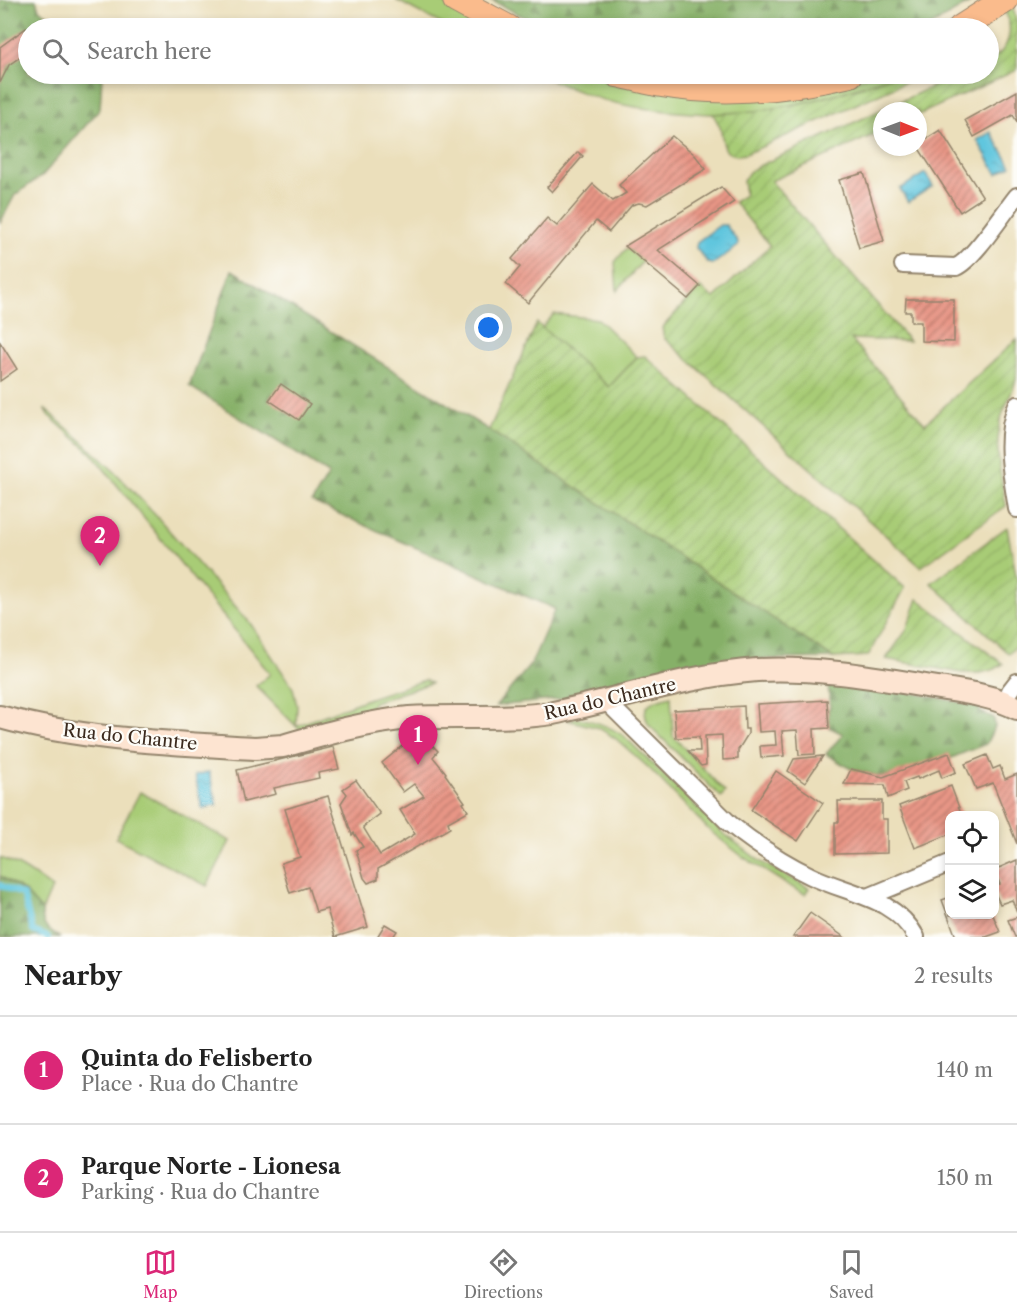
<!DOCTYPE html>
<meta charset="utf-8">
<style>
:root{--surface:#fff;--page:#f2f2f2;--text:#222;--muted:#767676;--line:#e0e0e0;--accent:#db2777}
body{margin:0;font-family:"Libre Caslon Text",serif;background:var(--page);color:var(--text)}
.controls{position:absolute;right:18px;bottom:18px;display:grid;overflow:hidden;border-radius:12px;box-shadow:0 3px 9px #0003}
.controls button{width:54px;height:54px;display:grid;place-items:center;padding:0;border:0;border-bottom:2px solid var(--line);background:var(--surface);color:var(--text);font:30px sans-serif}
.compass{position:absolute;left:873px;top:102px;width:54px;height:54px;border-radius:50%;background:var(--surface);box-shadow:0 3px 9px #0003;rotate:91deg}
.you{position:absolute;left:489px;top:328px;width:21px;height:21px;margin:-15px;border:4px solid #fff;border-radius:50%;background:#1a73e8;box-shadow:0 0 0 9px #1a73e833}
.badge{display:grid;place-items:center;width:39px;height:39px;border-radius:50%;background:var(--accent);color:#fff;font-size:20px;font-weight:700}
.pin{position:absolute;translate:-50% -50px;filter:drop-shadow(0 2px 3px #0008)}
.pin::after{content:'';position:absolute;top:32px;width:21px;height:18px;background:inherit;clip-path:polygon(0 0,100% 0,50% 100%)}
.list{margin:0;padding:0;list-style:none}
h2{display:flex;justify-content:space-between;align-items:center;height:78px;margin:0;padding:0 24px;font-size:26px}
h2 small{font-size:20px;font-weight:400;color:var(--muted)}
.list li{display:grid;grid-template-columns:39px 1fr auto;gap:18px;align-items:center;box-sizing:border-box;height:108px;padding:0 24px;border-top:2px solid var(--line)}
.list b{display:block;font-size:22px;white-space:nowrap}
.list p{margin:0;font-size:20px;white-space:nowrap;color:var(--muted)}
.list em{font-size:20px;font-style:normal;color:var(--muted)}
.icon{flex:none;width:33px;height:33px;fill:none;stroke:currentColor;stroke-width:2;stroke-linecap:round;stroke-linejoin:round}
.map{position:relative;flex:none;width:1017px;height:937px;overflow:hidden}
.search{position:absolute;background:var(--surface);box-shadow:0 3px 9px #0003;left:18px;right:18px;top:18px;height:66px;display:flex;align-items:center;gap:15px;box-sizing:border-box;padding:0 21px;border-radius:33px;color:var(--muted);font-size:22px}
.sheet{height:294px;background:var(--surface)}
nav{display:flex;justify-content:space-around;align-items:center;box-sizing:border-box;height:84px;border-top:2px solid var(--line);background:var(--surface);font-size:16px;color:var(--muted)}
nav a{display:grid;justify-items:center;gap:3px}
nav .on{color:var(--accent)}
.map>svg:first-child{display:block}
.green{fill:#a8cc76;stroke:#727b4a;stroke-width:1.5}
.forest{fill:url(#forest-firs);stroke:#606d42;stroke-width:1.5}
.garden{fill:url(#garden-furrows);stroke:#727b4a;stroke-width:1.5}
.water{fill:url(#water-ripples);stroke:#4e787e;stroke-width:1.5}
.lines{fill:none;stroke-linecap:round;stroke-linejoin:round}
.stream{stroke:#61c6de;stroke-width:6}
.building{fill:url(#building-hatch)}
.street-casing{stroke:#93846c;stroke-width:20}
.secondary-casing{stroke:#93846c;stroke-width:26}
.primary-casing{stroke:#93846c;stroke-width:28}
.street{stroke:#fff;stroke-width:16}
.secondary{stroke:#fde4d1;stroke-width:22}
.primary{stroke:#fabb8c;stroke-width:26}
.labels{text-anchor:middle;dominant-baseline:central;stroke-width:4.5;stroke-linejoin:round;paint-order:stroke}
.street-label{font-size:18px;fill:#3b2a1e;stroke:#fdfcf7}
</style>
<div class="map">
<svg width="1017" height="937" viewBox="0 0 1017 937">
<defs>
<pattern id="forest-firs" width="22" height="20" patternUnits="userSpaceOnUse" patternTransform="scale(1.5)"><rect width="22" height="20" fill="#86b067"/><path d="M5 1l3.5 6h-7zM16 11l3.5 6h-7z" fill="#6f8f54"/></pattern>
<pattern id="garden-furrows" width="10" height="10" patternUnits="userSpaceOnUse" patternTransform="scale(1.5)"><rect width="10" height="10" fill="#a8cc76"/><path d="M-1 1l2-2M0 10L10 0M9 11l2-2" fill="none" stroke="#92af66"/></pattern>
<pattern id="water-ripples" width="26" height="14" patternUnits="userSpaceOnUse" patternTransform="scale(1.5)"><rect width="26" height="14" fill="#61c6de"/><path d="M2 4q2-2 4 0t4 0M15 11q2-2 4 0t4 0" fill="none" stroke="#55aabe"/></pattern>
<pattern id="building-hatch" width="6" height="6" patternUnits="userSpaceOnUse" patternTransform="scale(1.5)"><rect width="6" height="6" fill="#e89686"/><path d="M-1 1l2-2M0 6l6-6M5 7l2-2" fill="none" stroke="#bd7b6d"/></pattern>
</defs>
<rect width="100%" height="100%" fill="#fdfcf7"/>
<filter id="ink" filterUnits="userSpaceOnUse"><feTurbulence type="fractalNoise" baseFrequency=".0167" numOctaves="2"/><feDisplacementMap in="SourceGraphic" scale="12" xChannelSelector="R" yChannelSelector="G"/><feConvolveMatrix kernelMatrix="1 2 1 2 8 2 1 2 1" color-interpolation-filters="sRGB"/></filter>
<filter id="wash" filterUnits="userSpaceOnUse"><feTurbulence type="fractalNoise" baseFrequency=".008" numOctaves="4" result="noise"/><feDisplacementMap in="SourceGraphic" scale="24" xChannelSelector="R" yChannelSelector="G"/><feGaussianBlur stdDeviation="1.35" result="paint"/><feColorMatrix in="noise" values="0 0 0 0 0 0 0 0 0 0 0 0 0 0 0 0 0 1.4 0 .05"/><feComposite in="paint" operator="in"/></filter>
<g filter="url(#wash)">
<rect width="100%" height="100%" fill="#ebdfbb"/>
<g class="green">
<polygon points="396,0 439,0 491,28 449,28"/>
<path d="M 536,74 L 592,74 L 610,79 L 856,79 L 875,74 L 898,74 C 842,94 772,115 712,114 C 685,113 657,111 630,106 C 597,101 566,86 536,74 Z"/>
<polygon points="627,248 643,261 617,291 615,262"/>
<polygon points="554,314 598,319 637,357 609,387 542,328"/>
<polygon points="44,408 83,442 116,473 159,519 250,623 293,688 297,706 296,726 370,698 425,680 431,683 374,702 367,712 305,729 299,729 256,686 270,674 255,655 91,453 48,415"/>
<path d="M 671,696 L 673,736 L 725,792 L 721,797 L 649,725 C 638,704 653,700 671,696 Z"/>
<path d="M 576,718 C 595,720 609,726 624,736 L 723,833 L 761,862 L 809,888 L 805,894 L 788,885 L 743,857 L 710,831 L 649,768 L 615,738 L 599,728 L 567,720 Z"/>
<polygon points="140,792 230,841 207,886 116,838"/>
<path d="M 0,858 C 20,864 35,876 52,888 L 42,911 L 24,891 L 0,876 Z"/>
</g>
<g class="forest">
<polygon points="0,0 36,0 39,9 67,28 28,28 28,74 102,75 100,109 43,175 15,195 0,223"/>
<polygon points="491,0 975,0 927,28 545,28"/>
<polygon points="232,270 489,430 833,658 759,659 703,664 572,698 496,706 531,664 555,609 312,502 329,474 189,386"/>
<polygon points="828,683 865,686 898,690 978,706 981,712 994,718 995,726 986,744 951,758 883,777 851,769 826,754 843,734 831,728 829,728 828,709 830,708"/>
<path d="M 0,876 L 24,891 L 42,911 C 42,926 46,929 59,937 L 0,937 Z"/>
</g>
<g class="garden">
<path d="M 1012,5 L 1017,22 L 1017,70 L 918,115 L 918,111 L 882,111 L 882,131 L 771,181 L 909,341 L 851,339 L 925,424 L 1017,339 C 1017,350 1017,370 1016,380 C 1011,397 1001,411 999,428 C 995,454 1002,481 1006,506 L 921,567 L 664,338 L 662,328 L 699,287 L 714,298 L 770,246 L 734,202 L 745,195 L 743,181 L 749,172 L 761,165 L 960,74 L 988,74 L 989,61 C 1009,51 1015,30 1004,10 Z"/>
<path d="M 898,74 L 923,74 L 746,154 C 719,158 725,144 720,127 C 718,123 715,118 713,114 C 727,113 741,112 755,111 C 804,105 852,91 898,74 Z"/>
<polygon points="537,323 609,387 637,357 645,356 905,588 868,656 833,658 489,430"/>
<polygon points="1007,527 1017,580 1017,645 1009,654 931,583"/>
<polygon points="918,599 1003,664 995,669 981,673 962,673 886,659 906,631"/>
</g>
<g class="water">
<polygon points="991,132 1011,166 997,174 977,140"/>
<polygon points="925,173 933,186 908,202 900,189"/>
<polygon points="720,225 726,225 738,242 738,246 713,264 708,263 696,248 697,242"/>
<polygon points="209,772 217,805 202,809 195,775"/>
</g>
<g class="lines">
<polyline class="stream" points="0,885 23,895 33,931 48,937"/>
</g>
<g id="blocks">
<g class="building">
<polygon points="26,28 28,31 28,51 9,65 0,83 0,47"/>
<polygon points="1017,91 1017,122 1013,115 974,137 965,120"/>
<polygon points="940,130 983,197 960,212 918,147 918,144"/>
<polygon points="672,136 694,154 706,169 647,205 639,203 632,205 609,232 596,221 528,303 506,284 520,267 512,259 547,218 557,226 593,184 613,201 626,193 619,185"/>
<polygon points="578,152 583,156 552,192 547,187"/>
<polygon points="864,173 884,241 859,248 839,180"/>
<polygon points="721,187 734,202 658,250 700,286 688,299 625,246"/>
<polygon points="906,299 954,299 954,342 921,341 921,322 911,322 911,312 905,312"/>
<polygon points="0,342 17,369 0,381"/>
<polygon points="281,384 310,404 299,420 269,400"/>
<polygon points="827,700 829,728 814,729 815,754 799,755 797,730 782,731 784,756 761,758 760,746 776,745 775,731 759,732 757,704"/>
<polygon points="744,706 745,729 748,729 748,734 738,750 738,759 723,760 722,735 705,736 706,765 701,766 688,751 700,751 699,737 676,738 674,710"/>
<polygon points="419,732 438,751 433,757 446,773 445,774 465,802 463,803 468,811 448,822 450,828 378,869 378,879 368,883 364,878 356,850 363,847 354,833 352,835 341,803 347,794 343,789 356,780 380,814 363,827 380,855 415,834 400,810 424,796 414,784 403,792 382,763"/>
<polygon points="333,747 339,769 318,773 319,778 274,788 276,794 244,802 237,770"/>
<polygon points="949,753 956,772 942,778 939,770 918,779 917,777 904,782 907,790 888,798 885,785 844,784 851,769 883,777"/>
<polygon points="987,755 993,769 1000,766 1005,779 1017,774 1017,844 993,783 976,789 965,764"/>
<polygon points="823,756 805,783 788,771 794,759"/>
<polygon points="776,771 823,803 798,841 751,810"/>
<polygon points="951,786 962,816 950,816 950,834 915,848 899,806"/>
<polygon points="328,796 368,927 335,937 327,909 316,912 308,887 290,893 281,863 300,857 285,809"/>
<polygon points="838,801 882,801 882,819 887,819 887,853 835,854 835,822 839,822"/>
<polygon points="1017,860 1017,913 1012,900 1000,904 994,891 994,886 1000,884 994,870"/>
<polygon points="950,897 950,915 993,915 1000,932 986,937 956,937 942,900"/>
<polygon points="810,913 844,937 793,937"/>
<polygon points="1017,917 1017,937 1015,937 1008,920"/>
<polygon points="385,924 397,931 393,937 377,937"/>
</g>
</g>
</g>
<g filter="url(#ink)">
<use href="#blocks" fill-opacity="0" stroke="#93846c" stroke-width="1.5"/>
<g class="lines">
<g class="street-casing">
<g id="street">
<path d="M 903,265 L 956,267 C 973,260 1004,212 1017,196"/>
<path d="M 1017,405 C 1003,438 1012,475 1017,509"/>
<path d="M 606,701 L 730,824 C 755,844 782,862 811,876 C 848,894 895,897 916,937"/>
<polyline points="1007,703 1010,691 1017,682"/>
<polyline points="868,897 950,863"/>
</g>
</g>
<g class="secondary-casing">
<path id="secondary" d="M 0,717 C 83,740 169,743 255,748 L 283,746 C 324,734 367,722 409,718 C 457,715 505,720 553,713 C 621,699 688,675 757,670 C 813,667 866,676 920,685 C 952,691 988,693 1017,708"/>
</g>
<g class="primary-casing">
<g id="primary">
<polyline points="456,0 508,28"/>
<polyline points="961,28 1005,0"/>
<path d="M 617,74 C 632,77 647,81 662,84 C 724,95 790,88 850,74"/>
</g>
</g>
<use href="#street" class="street"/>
<use href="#secondary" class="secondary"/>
<use href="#primary" class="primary"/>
</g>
</g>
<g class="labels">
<g class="street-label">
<text transform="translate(610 699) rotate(-13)">Rua do Chantre</text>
<text transform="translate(130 737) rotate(6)">Rua do Chantre</text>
</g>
</g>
</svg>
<div class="controls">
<button><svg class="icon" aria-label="locate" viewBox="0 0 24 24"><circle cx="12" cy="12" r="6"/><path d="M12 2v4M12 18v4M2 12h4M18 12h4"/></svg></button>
<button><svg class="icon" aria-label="layers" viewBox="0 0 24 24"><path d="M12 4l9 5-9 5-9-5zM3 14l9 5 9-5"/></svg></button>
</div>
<svg class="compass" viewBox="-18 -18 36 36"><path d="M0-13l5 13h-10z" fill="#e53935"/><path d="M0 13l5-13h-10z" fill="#767676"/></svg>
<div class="you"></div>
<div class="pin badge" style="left:418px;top:765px">1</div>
<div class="pin badge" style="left:100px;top:566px">2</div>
<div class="search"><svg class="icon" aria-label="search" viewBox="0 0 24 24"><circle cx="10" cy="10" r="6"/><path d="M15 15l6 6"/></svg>Search here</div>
</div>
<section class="sheet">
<h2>Nearby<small>2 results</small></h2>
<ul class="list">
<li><span class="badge">1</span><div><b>Quinta do Felisberto</b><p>Place · Rua do Chantre</p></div><em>140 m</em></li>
<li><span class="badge">2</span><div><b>Parque Norte - Lionesa</b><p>Parking · Rua do Chantre</p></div><em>150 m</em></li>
</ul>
</section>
<nav>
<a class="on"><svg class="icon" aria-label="map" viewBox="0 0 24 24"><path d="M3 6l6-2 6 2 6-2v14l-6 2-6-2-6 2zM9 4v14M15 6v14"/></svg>Map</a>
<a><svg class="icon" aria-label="directions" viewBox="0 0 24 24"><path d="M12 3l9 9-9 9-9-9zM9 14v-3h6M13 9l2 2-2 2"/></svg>Directions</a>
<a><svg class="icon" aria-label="saved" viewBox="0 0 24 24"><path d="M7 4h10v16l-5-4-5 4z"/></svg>Saved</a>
</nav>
